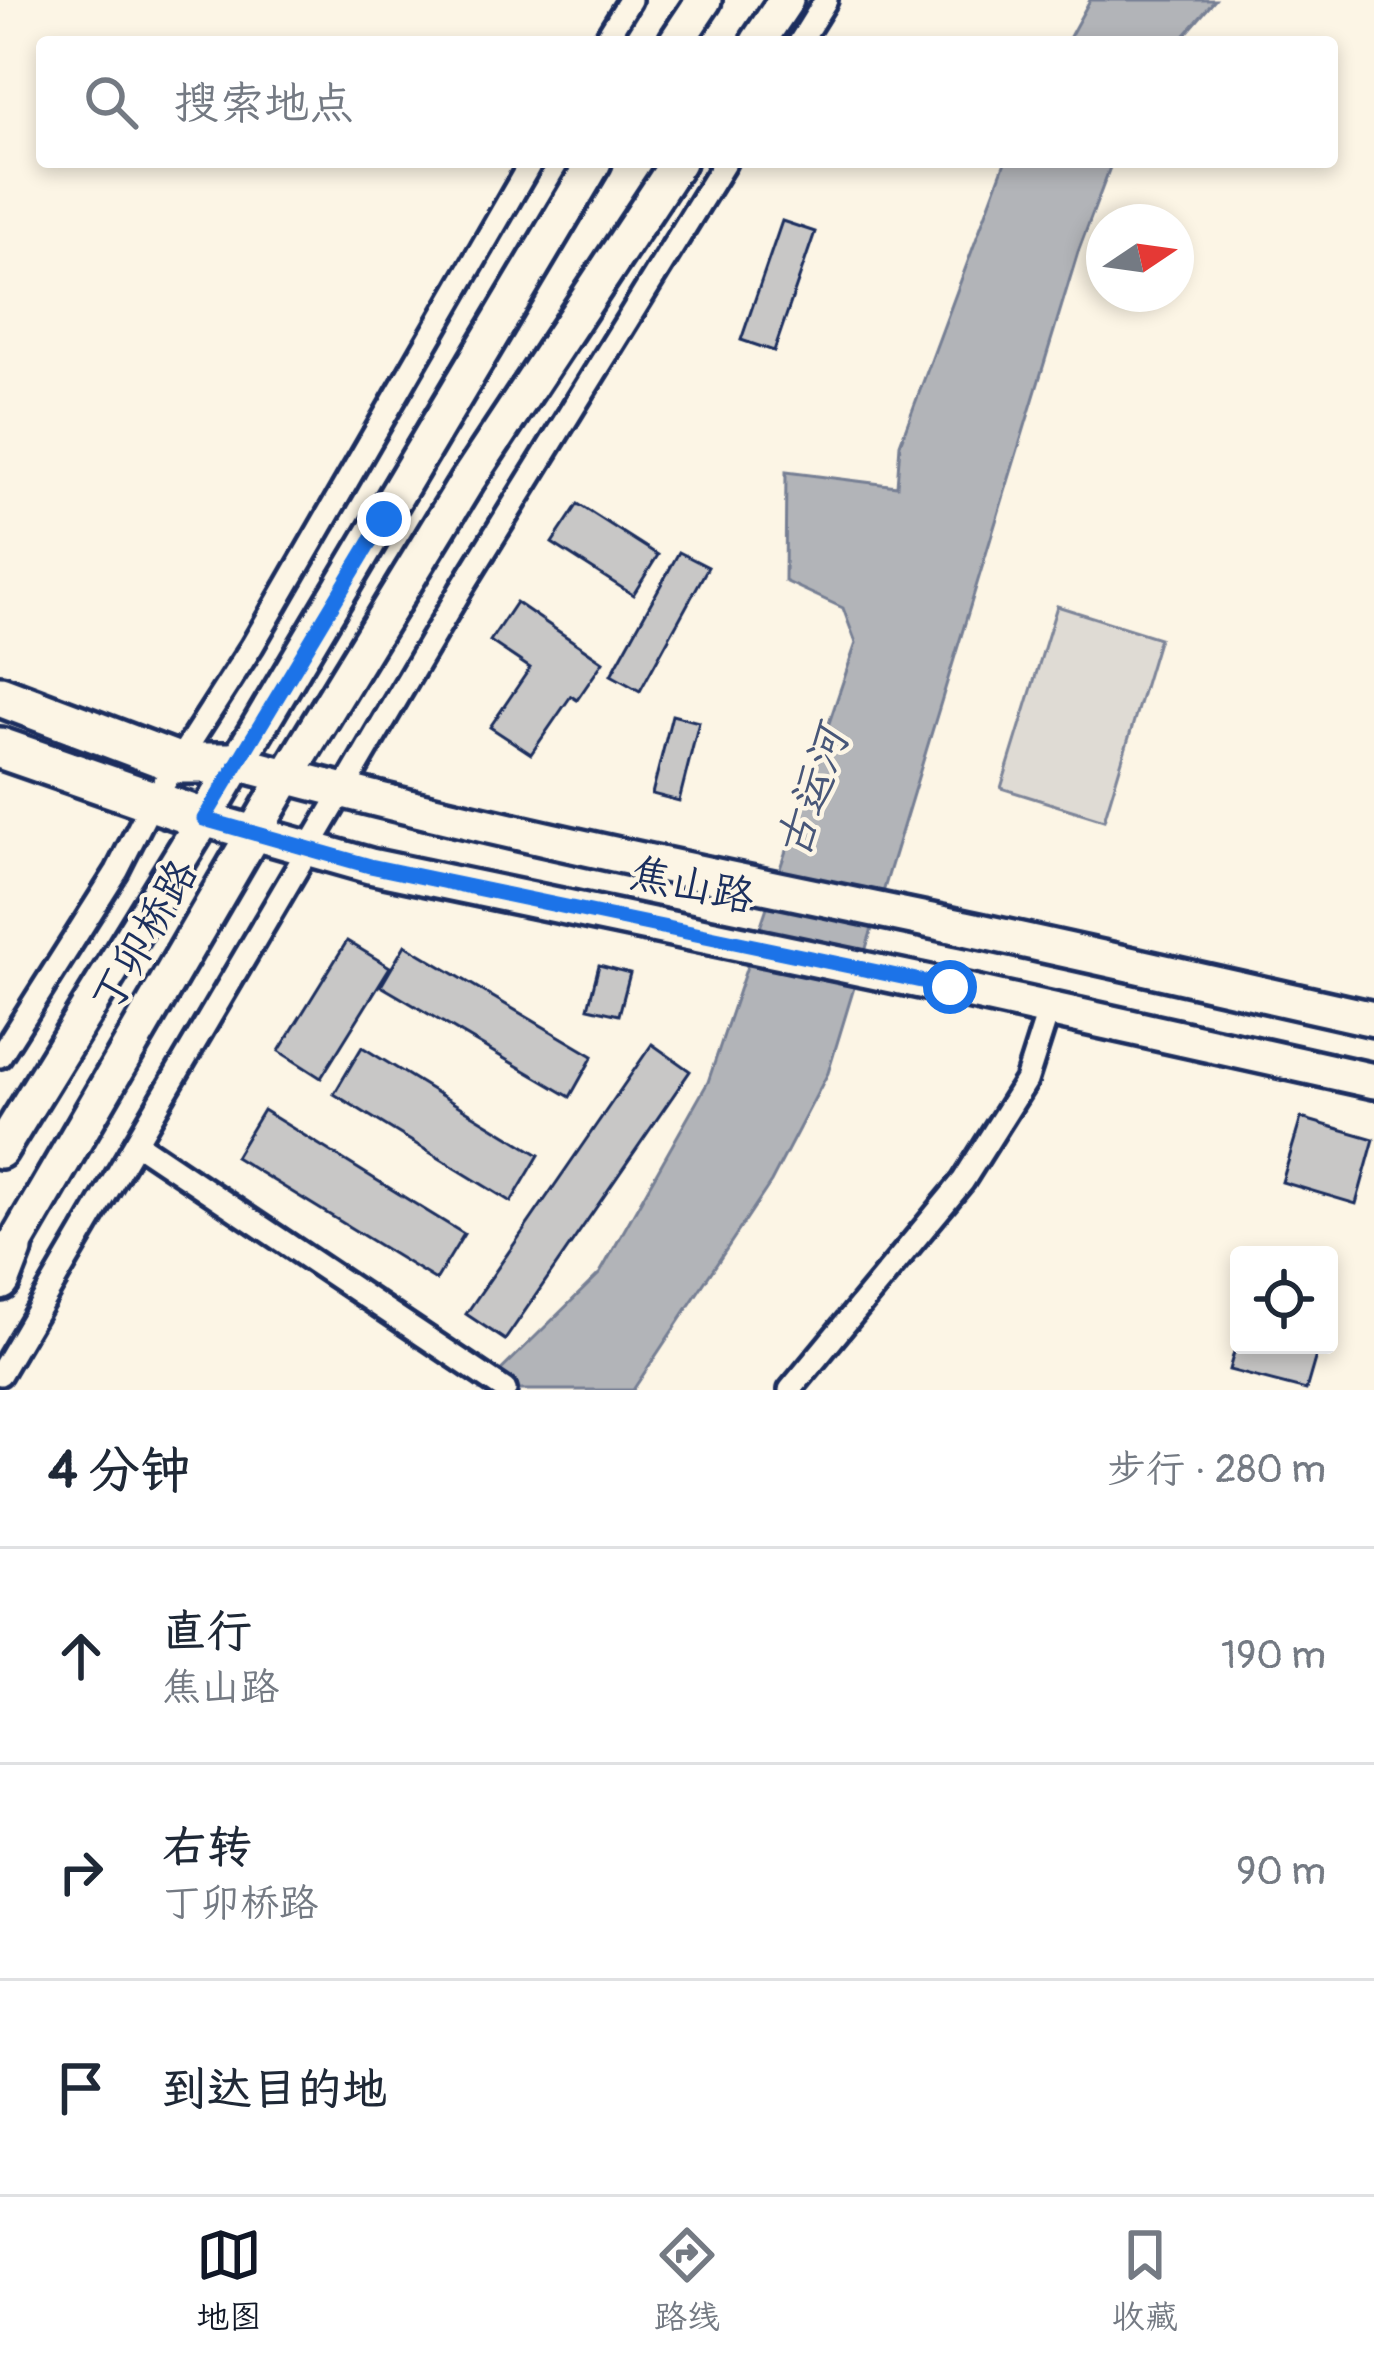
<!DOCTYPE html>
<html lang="zh">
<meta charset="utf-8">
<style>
:root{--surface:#fff;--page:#f2f2f3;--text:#1f2937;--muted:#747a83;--line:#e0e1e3;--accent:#111827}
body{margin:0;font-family:Pangolin,"LXGW WenKai TC",sans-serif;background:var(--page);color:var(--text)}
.controls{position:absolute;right:36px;bottom:36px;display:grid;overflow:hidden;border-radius:12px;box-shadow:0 6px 18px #0003}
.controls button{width:108px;height:108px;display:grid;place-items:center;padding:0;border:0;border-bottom:3px solid var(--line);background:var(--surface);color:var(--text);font:60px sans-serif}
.compass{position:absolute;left:1086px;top:204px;width:108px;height:108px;border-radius:50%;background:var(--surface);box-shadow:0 6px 18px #0003;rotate:77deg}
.stop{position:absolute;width:36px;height:36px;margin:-27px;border:9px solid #1a73e8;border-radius:50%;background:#fff}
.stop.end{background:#1a73e8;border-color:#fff;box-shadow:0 3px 12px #0008}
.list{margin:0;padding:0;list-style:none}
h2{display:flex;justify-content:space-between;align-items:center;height:156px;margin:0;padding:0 48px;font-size:51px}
h2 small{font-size:39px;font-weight:400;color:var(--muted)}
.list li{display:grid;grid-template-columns:78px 1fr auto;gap:36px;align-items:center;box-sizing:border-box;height:216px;padding:0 48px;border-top:3px solid var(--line)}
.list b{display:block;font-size:45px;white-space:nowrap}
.list p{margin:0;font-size:39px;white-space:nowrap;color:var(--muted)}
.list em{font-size:39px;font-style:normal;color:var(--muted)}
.icon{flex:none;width:66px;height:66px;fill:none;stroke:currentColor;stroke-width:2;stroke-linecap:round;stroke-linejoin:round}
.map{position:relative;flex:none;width:1374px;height:1390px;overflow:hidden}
.search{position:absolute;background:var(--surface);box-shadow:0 6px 18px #0003;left:36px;right:36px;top:36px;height:132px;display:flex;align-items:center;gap:30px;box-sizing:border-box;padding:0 42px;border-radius:12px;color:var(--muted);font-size:45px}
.sheet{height:804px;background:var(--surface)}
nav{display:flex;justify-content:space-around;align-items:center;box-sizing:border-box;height:168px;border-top:3px solid var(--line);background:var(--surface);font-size:33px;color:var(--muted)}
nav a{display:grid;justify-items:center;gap:6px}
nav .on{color:var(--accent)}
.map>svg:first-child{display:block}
.green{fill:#dfdbd4;stroke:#7d8599;stroke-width:3}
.water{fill:#b2b4b8;stroke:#767f94;stroke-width:3}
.building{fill:#c8c7c6;stroke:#1b2f5e;stroke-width:3}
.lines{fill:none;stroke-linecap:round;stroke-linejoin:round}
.street-casing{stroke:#1b2f5e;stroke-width:30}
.primary-casing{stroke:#1b2f5e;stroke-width:42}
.highway-casing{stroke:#1b2f5e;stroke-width:48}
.street{stroke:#fcf5e5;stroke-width:21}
.primary{stroke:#fcf5e5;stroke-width:33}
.highway{stroke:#fcf5e5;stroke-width:39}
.route{stroke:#1a73e8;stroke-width:15}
.labels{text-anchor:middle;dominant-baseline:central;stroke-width:9;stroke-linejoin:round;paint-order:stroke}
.street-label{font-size:42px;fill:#1b2f5e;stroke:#fcf5e5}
.water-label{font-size:45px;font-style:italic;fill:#485779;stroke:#fcf5e5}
</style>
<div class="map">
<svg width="1374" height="1390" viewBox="0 0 1374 1390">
<rect width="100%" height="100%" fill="#fcf5e5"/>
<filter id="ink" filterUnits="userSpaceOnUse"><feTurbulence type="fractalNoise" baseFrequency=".00833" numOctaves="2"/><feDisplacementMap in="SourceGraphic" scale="24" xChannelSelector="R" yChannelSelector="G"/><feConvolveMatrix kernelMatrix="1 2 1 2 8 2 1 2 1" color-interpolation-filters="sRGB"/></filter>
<g filter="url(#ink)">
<polygon class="green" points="1057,606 1159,638 1104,820 1001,788"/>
<g class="water">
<polygon points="1090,0 1215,0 1179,42 1067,42"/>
<polygon points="1005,162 1112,162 1078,252 828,1073 771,1182 633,1390 481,1390 600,1273 708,1082 856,643 843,608 785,581 786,472 897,486 900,444"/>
</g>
<g class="building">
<polygon points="782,221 815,232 774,351 741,340"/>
<polygon points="578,504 658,555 633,595 552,543"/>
<polygon points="679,552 708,567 640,691 611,675"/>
<polygon points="516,602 603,662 577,700 571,696 531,754 490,727 530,668 490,641"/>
<polygon points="672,715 699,722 679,801 652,794"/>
<polygon points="347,941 390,967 321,1078 279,1051"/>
<polygon points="405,945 593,1056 570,1097 381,986"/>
<polygon points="599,965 630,973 619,1015 588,1008"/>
<polygon points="652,1044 690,1071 505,1340 466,1314"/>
<polygon points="362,1047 539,1155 511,1202 334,1094"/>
<polygon points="263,1110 464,1234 436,1280 235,1157"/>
<polygon points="1301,1118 1374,1139 1356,1204 1282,1182"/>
<polygon points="1239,1334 1239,1345 1319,1345 1306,1390 1229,1370"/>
</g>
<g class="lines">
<g class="street-casing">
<g id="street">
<polyline points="604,42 630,0"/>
<polyline points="800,42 826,0"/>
<polyline points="0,1056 117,871 152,802 252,646 531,162"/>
<polyline points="136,1143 505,1390"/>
<polyline points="0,1374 460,591 725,162"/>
<polyline points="790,1390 963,1181 1026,1081 1049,1009"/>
</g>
</g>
<g class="primary-casing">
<g id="primary">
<polyline points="676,42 704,0"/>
<polyline points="758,42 786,0"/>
<path d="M 238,763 C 478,829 722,877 965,928 C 1102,957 1238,989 1374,1019"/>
<polyline points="204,819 370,866 949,987 1374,1081"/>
<polyline points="0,1151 204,819 594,162"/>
<polyline points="1,1268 287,776 467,481 678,162"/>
</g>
</g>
<g class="highway-casing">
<g id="highway">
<polyline points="0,696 178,763 238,763"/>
<polyline points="0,748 204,819"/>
<polyline points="0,1280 12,1249"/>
</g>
</g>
<use href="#street" class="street"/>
<use href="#primary" class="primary"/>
<use href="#highway" class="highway"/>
</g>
</g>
<g class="lines" filter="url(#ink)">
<polyline class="route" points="384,519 204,819 370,866 950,987"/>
</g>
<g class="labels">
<g class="street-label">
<text transform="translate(692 886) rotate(12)">焦山路</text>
<text transform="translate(145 936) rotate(-60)">丁卯桥路</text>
</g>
<g class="water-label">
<text transform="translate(813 793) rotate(-71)">古运河</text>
</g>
</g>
</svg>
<div class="controls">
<button><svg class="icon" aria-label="locate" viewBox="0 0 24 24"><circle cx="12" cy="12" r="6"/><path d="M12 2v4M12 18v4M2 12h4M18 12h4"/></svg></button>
</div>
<svg class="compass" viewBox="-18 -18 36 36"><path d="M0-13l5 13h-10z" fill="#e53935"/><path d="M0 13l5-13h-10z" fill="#747a83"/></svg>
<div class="stop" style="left:950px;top:987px"></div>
<div class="stop end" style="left:384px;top:519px"></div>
<div class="search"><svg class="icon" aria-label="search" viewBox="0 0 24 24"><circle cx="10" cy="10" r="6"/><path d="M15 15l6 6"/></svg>搜索地点</div>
</div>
<section class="sheet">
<h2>4 分钟<small>步行 · 280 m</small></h2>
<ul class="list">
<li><svg class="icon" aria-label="ahead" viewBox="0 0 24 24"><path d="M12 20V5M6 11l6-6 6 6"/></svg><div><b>直行</b><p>焦山路</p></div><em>190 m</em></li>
<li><svg class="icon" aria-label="right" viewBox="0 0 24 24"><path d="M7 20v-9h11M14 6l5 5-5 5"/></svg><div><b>右转</b><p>丁卯桥路</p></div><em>90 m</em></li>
<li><svg class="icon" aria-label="arrive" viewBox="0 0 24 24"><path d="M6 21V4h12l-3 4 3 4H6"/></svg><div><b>到达目的地</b></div></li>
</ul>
</section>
<nav>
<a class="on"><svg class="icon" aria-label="map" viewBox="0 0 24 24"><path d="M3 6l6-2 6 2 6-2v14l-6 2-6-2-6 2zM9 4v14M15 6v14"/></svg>地图</a>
<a><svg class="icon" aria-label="directions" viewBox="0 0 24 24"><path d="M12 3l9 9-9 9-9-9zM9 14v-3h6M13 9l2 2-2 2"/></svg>路线</a>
<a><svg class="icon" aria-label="saved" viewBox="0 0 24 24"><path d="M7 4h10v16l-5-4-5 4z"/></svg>收藏</a>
</nav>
